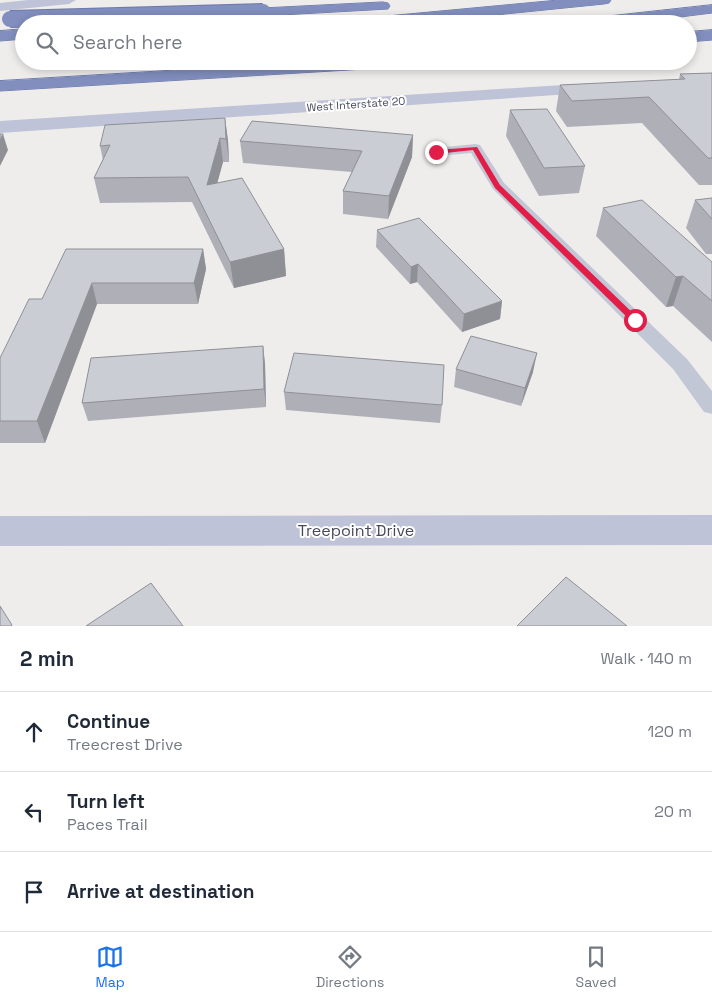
<!DOCTYPE html>
<meta charset="utf-8">
<style>
:root{--surface:#fff;--page:#f6f6f7;--text:#1f2937;--muted:#747a83;--line:#e0e1e3;--accent:#1a73e8}
body{margin:0;font-family:"Space Grotesk",sans-serif;background:var(--page);color:var(--text)}
.stop{position:absolute;width:15px;height:15px;margin:-11px;border:4px solid #e11d48;border-radius:50%;background:#fff}
.stop.end{background:#e11d48;border-color:#fff;box-shadow:0 1px 5px #0008}
.list{margin:0;padding:0;list-style:none}
h2{display:flex;justify-content:space-between;align-items:center;height:65px;margin:0;padding:0 20px;font-size:21px}
h2 small{font-size:16px;font-weight:400;color:var(--muted)}
.list li{display:grid;grid-template-columns:32px 1fr auto;gap:15px;align-items:center;box-sizing:border-box;height:80px;padding:0 20px;border-top:1px solid var(--line)}
.list b{display:block;font-size:19px;white-space:nowrap}
.list p{margin:0;font-size:16px;white-space:nowrap;color:var(--muted)}
.list em{font-size:16px;font-style:normal;color:var(--muted)}
.icon{flex:none;width:28px;height:28px;fill:none;stroke:currentColor;stroke-width:2;stroke-linecap:round;stroke-linejoin:round}
.map{position:relative;flex:none;width:712px;height:626px;overflow:hidden}
.search{position:absolute;background:var(--surface);box-shadow:0 2px 8px #0003;left:15px;right:15px;top:15px;height:55px;display:flex;align-items:center;gap:12px;box-sizing:border-box;padding:0 18px;border-radius:28px;color:var(--muted);font-size:19px}
.sheet{height:305px;background:var(--surface)}
nav{display:flex;justify-content:space-around;align-items:center;box-sizing:border-box;height:70px;border-top:1px solid var(--line);background:var(--surface);font-size:14px;color:var(--muted)}
nav a{display:grid;justify-items:center;gap:2px}
nav .on{color:var(--accent)}
.map>svg:first-child{display:block}
.lines{fill:none;stroke-linecap:round;stroke-linejoin:round}
.highway-casing{stroke:#6d79aa;stroke-width:1}
.street{fill:#c2c7d5;fill-rule:evenodd}
.secondary{fill:#bec3d7;fill-rule:evenodd}
.highway{fill:#818ebe;fill-rule:evenodd}
.highway-bridge-casing{stroke:#6d79aa;stroke-width:18;stroke-linecap:butt}
.highway-bridge{stroke:#818ebe;stroke-width:16}
.wall{fill:#afb0b7}
.shaded-wall{fill:#8e9095}
.building{fill:#cbcdd5;stroke:#8e9095}
.route{fill:#e11d48}
.labels{text-anchor:middle;dominant-baseline:central;stroke-width:4;stroke-linejoin:round;paint-order:stroke}
.far-street-label{font-size:11px;fill:#444a5b;stroke:#fff}
.near-street-label{font-size:16px;fill:#444a5b;stroke:#fff}
</style>
<div class="map">
<svg width="712" height="626" viewBox="0 0 712 626">
<rect width="100%" height="100%" fill="#efedec"/>
<g class="lines">
<g class="highway-casing">
<g id="highway">
<polygon points="559,0 611,0 609,3 604,4 406,24 348,24 351,21 356,19"/>
<polygon points="383,2 388,3 390,6 388,9 263,16 258,15 256,12 258,9 263,8"/>
<polygon points="712,5 712,13 624,24 574,24 577,21 582,19"/>
<polygon points="24,29 24,39 0,41 0,31"/>
<polygon points="712,30 712,40 688,42 688,32"/>
<polygon points="325,61 423,61 421,65 415,66 0,91 0,81"/>
</g>
</g>
<polygon class="street" points="475,144 480,145 504,183 687,359 712,391 712,414 704,412 673,369 493,189 471,153 436,156 431,155 429,152 431,149 436,148"/>
<g class="secondary">
<polygon points="28,0 76,0 69,4 0,11 0,3"/>
<polygon points="594,83 600,84 603,88 600,92 0,133 0,121"/>
<polygon points="712,515 712,545 0,546 0,516"/>
</g>
<use href="#highway" class="highway"/>
<g class="highway-bridge-casing">
<polyline id="highway-bridge" points="10,19 263,12"/>
</g>
<use href="#highway-bridge" class="highway-bridge"/>
</g>
<g class="wall">
<polygon points="712,73 712,185 699,185 642,123 567,127 556,111 560,85 679,80 680,74"/>
<polygon points="510,110 585,166 579,193 539,196 506,136"/>
<polygon points="225,118 228,141 229,162 223,162 217,183 284,249 286,276 234,288 192,202 100,203 94,178 103,160 100,146"/>
<polygon points="413,135 412,157 388,219 343,214 343,191 352,172 243,163 240,141"/>
<polygon points="712,198 712,254 706,254 686,228 695,200"/>
<polygon points="603,208 712,262 712,342 673,306 666,307 596,236"/>
<polygon points="377,230 502,301 500,319 462,332 417,282 410,284 376,247"/>
<polygon points="203,249 206,269 198,304 97,304 45,443 0,443 0,358 42,299"/>
<polygon points="263,346 265,364 266,407 88,421 82,403"/>
<polygon points="456,369 533,372 521,406 454,387"/>
<polygon points="284,392 442,405 440,423 286,410"/>
</g>
<g class="shaded-wall">
<polygon points="225,118 228,141 229,162 226,139"/>
<polygon points="3,134 8,150 0,166 0,140"/>
<polygon points="413,135 412,157 388,219 389,196"/>
<polygon points="220,138 223,162 210,210 207,185"/>
<polygon points="203,249 206,269 198,304 194,283"/>
<polygon points="284,249 286,276 234,288 230,262"/>
<polygon points="418,264 417,282 410,284 411,267"/>
<polygon points="683,276 673,306 666,307 676,277"/>
<polygon points="92,283 97,304 45,443 37,421"/>
<polygon points="502,301 500,319 462,332 464,314"/>
<polygon points="263,346 265,364 266,407 264,389"/>
<polygon points="537,353 533,372 521,406 525,388"/>
</g>
<g class="building">
<polygon points="712,73 712,158 708,158 649,97 572,101 560,85 685,79 680,74"/>
<polygon points="547,109 585,166 544,168 510,110"/>
<polygon points="225,118 226,139 220,138 207,185 242,178 284,249 230,262 188,177 94,178 110,145 100,146 105,125"/>
<polygon points="252,121 413,135 389,196 343,191 362,151 240,141"/>
<polygon points="0,134 3,134 0,140"/>
<polygon points="712,198 712,219 695,200"/>
<polygon points="642,200 712,262 712,301 683,276 676,277 603,208"/>
<polygon points="419,218 502,301 464,314 418,264 411,267 377,230"/>
<polygon points="66,249 203,249 194,283 92,283 37,421 0,421 0,358 29,299 42,299"/>
<polygon points="471,336 537,353 525,388 456,369"/>
<polygon points="263,346 264,389 82,403 91,358"/>
<polygon points="294,353 444,365 442,405 284,392"/>
<polygon points="566,577 627,626 517,626"/>
<polygon points="151,583 183,626 86,626"/>
<polygon points="0,606 12,625 11,626 0,626"/>
</g>
<polygon class="route" points="477,147 500,185 638,318 638,322 632,322 495,188 473,150 436,154 433,152 436,150"/>
<g class="labels">
<g class="far-street-label">
<text transform="translate(356 104) rotate(-4)">West Interstate 20</text>
</g>
<g class="near-street-label">
<text x="356" y="530">Treepoint Drive</text>
</g>
</g>
</svg>
<div class="stop" style="left:635px;top:320px"></div>
<div class="stop end" style="left:436px;top:152px"></div>
<div class="search"><svg class="icon" aria-label="search" viewBox="0 0 24 24"><circle cx="10" cy="10" r="6"/><path d="M15 15l6 6"/></svg>Search here</div>
</div>
<section class="sheet">
<h2>2 min<small>Walk · 140 m</small></h2>
<ul class="list">
<li><svg class="icon" aria-label="ahead" viewBox="0 0 24 24"><path d="M12 20V5M6 11l6-6 6 6"/></svg><div><b>Continue</b><p>Treecrest Drive</p></div><em>120 m</em></li>
<li><svg class="icon" aria-label="left" viewBox="0 0 24 24"><path d="M17 20v-9H6M10 6l-5 5 5 5"/></svg><div><b>Turn left</b><p>Paces Trail</p></div><em>20 m</em></li>
<li><svg class="icon" aria-label="arrive" viewBox="0 0 24 24"><path d="M6 21V4h12l-3 4 3 4H6"/></svg><div><b>Arrive at destination</b></div></li>
</ul>
</section>
<nav>
<a class="on"><svg class="icon" aria-label="map" viewBox="0 0 24 24"><path d="M3 6l6-2 6 2 6-2v14l-6 2-6-2-6 2zM9 4v14M15 6v14"/></svg>Map</a>
<a><svg class="icon" aria-label="directions" viewBox="0 0 24 24"><path d="M12 3l9 9-9 9-9-9zM9 14v-3h6M13 9l2 2-2 2"/></svg>Directions</a>
<a><svg class="icon" aria-label="saved" viewBox="0 0 24 24"><path d="M7 4h10v16l-5-4-5 4z"/></svg>Saved</a>
</nav>
